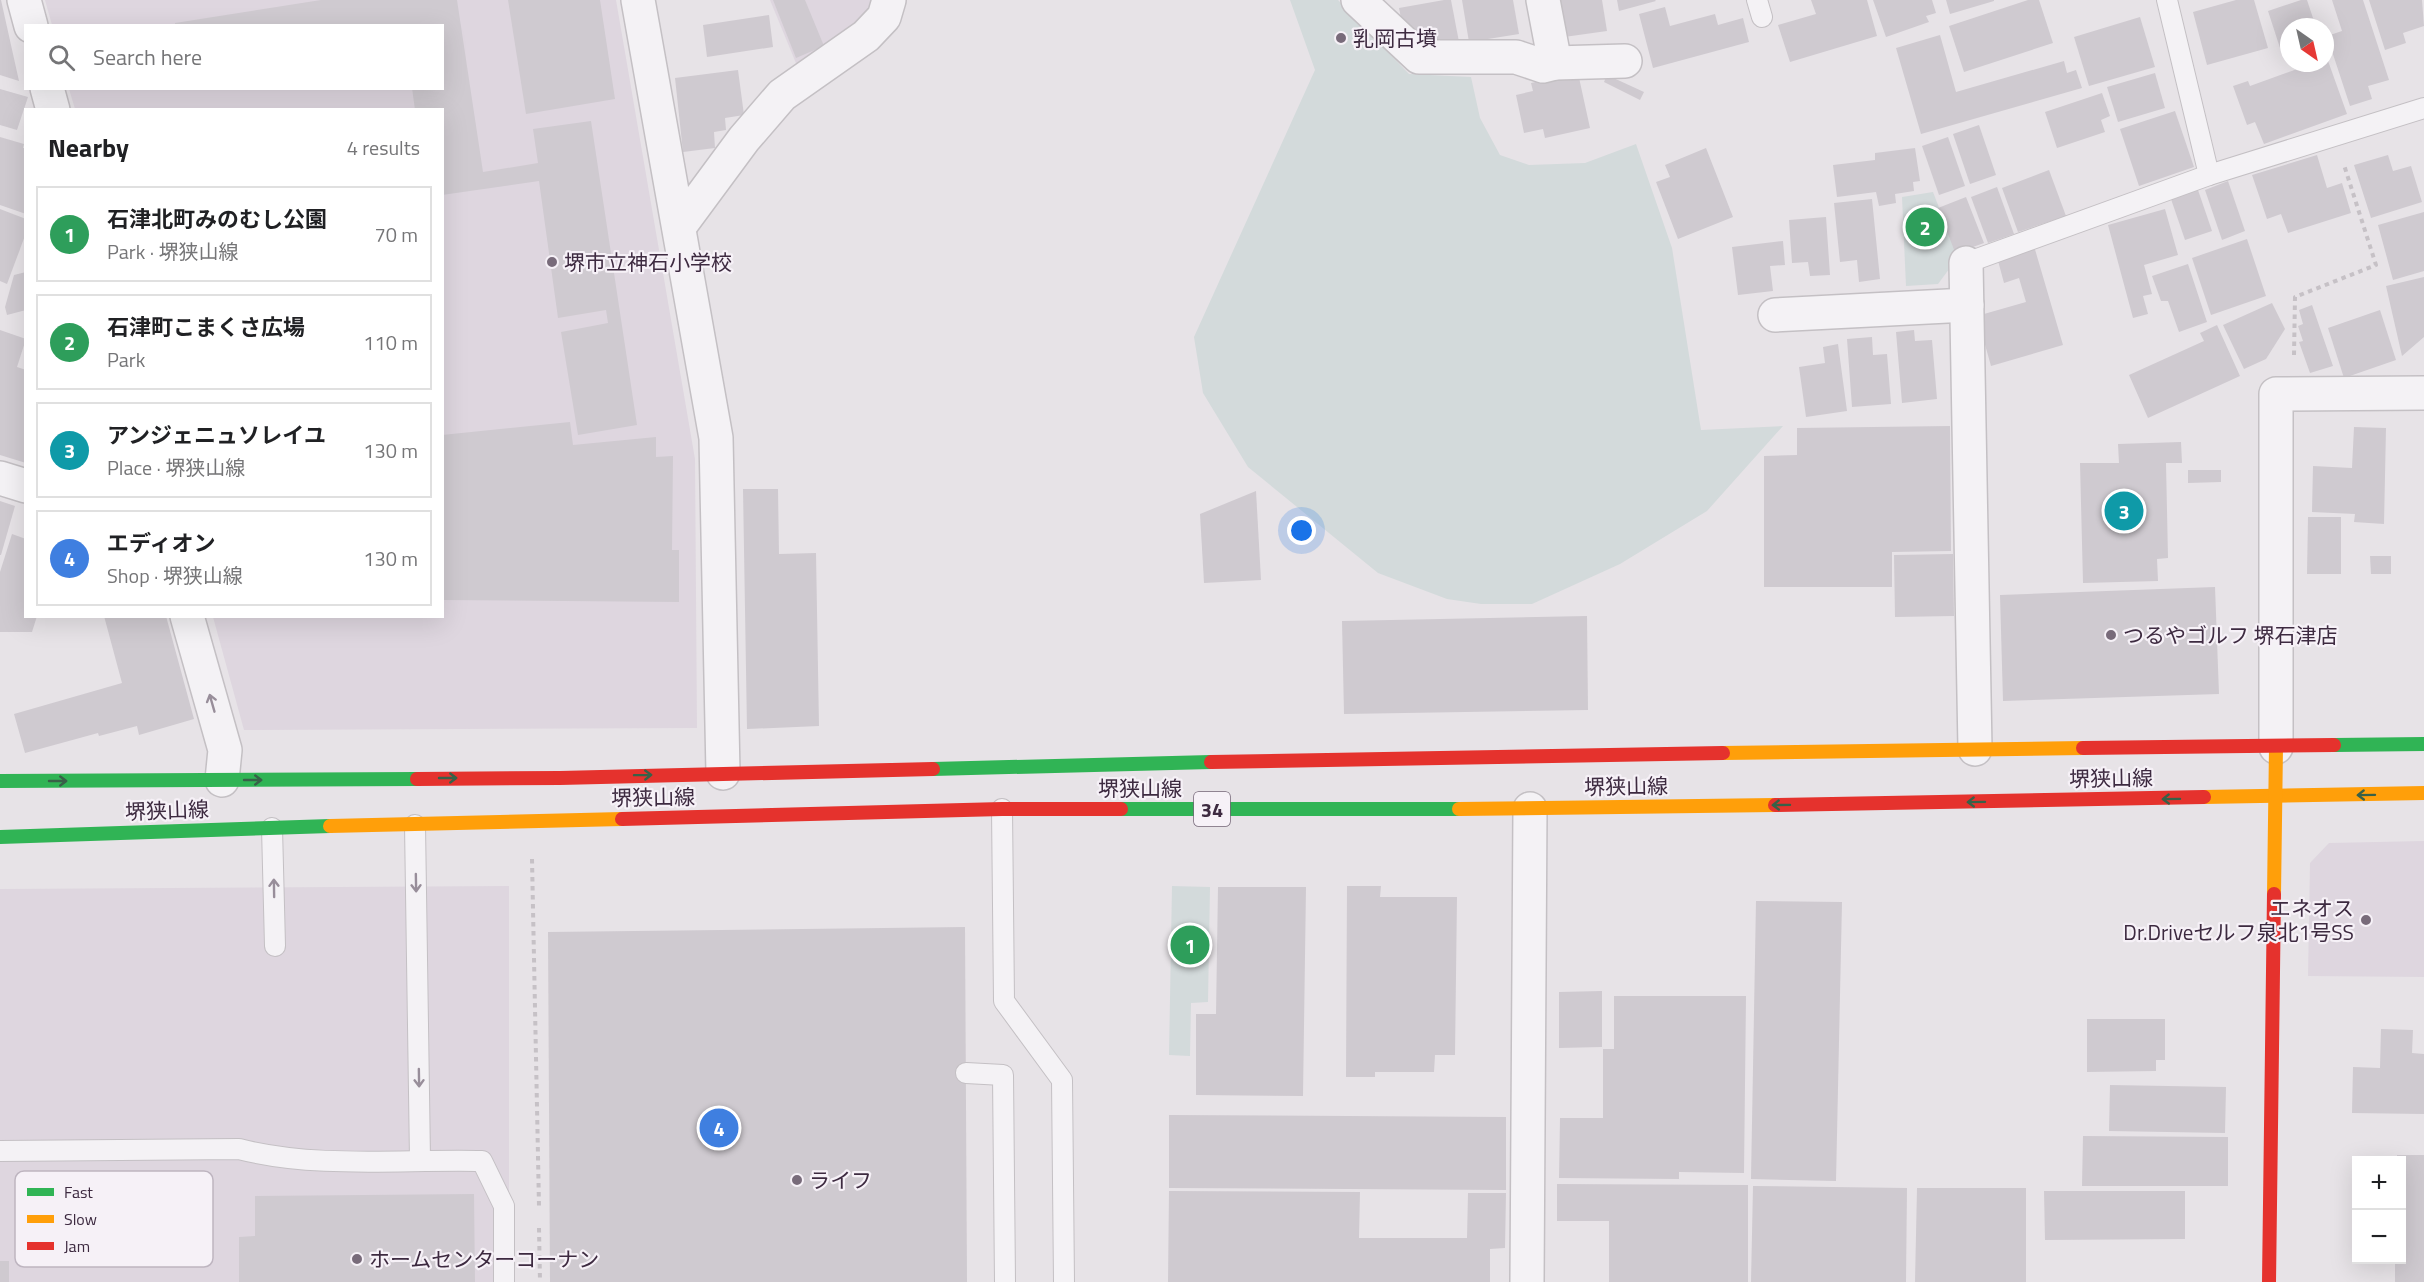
<!DOCTYPE html>
<meta charset="utf-8">
<style>
:root{--surface:#fff;--page:#f2f2f2;--text:#202124;--muted:#757577;--line:#e0e0e0;--accent:#786b7a}
body{margin:0;font-family:"Titillium Web","Noto Sans JP",sans-serif;background:var(--page);color:var(--text)}
.controls{position:absolute;right:18px;bottom:18px;display:grid;overflow:hidden;border-radius:0px;box-shadow:0 6px 24px #0002}
.controls button{width:54px;height:54px;display:grid;place-items:center;padding:0;border:0;border-bottom:2px solid var(--line);background:var(--surface);color:var(--text);font:30px sans-serif}
.compass{position:absolute;left:2280px;top:18px;width:54px;height:54px;border-radius:50%;background:var(--surface);box-shadow:0 6px 24px #0002;rotate:146deg}
.you{position:absolute;left:1302px;top:531px;width:21px;height:21px;margin:-15px;border:4px solid #fff;border-radius:50%;background:#1a73e8;box-shadow:0 0 0 9px #1a73e833}
.badge{display:grid;place-items:center;width:39px;height:39px;border-radius:50%;background:var(--accent);color:#fff;font-size:20px;font-weight:700}
.pin{position:absolute;translate:-50% -50%;border:3px solid #fff;box-shadow:0 2px 6px #0006}
.list{margin:0;padding:0;list-style:none}
h2{display:flex;justify-content:space-between;align-items:center;height:78px;margin:0;padding:0 24px;font-size:26px}
h2 small{font-size:20px;font-weight:400;color:var(--muted)}
.list li{display:grid;grid-template-columns:39px 1fr auto;gap:18px;align-items:center;box-sizing:border-box;height:96px;margin:0 12px 12px;padding:0 12px;border:2px solid var(--line);border-radius:0px}
.list b{display:block;font-size:22px;white-space:nowrap}
.list p{margin:0;font-size:20px;white-space:nowrap;color:var(--muted)}
.list em{font-size:20px;font-style:normal;color:var(--muted)}
.icon{flex:none;width:33px;height:33px;fill:none;stroke:currentColor;stroke-width:2;stroke-linecap:round;stroke-linejoin:round}
.map{position:relative;flex:none;width:2424px;height:1282px;overflow:hidden}
.search{position:absolute;background:var(--surface);box-shadow:0 6px 24px #0002;left:24px;top:24px;width:420px;height:66px;display:flex;align-items:center;gap:15px;box-sizing:border-box;padding:0 21px;border-radius:0px;color:var(--muted);font-size:22px}
.panel{position:absolute;background:var(--surface);box-shadow:0 6px 24px #0002;left:24px;top:108px;width:420px;height:510px;border-radius:0px}
.map>svg:first-child{display:block}
.built{fill:#ded6df}
.green{fill:#d3dadb}
.building{fill:#cfcad0}
.lines{fill:none;stroke-linecap:round;stroke-linejoin:round}
.lane-casing{stroke:#c4c0c4;stroke-width:22}
.street-casing{stroke:#c4c0c4;stroke-width:36}
.path{stroke:#c6c1c6;stroke-width:4;stroke-dasharray:4.5 4.5;stroke-linecap:butt}
.lane{stroke:#f4f2f5;stroke-width:20}
.street{stroke:#f4f2f5;stroke-width:33}
.fast{stroke:#30b455;stroke-width:14}
.slow{stroke:#ff9f0a;stroke-width:14}
.jam{stroke:#e5322d;stroke-width:14}
.oneway{stroke:#988e9a}
.oneway2{stroke:#386148}
.poi-dot{fill:#786b7a;stroke:#f6f1f7;stroke-width:2}
.labels{text-anchor:middle;dominant-baseline:central;stroke-width:4.5;stroke-linejoin:round;paint-order:stroke}
.shield{fill:#f6f1f7;stroke:#746677;stroke-width:1.5}
.shield-label{font-size:20px;font-weight:bold;fill:#3d2a40}
.poi-label{font-size:21px;fill:#3d2a40;stroke:#f6f1f7;text-anchor:start}
.street-label{font-size:21px;fill:#3d2a40;stroke:#f6f1f7}
.key{fill:#f6f1f7;stroke:#beb5c0;stroke-width:1.5}
.key-label{font-size:16px;fill:#3d2a40}
</style>
<div class="map">
<svg width="2424" height="1282" viewBox="0 0 2424 1282">
<rect width="100%" height="100%" fill="#e7e3e7"/>
<g class="built">
<polygon points="45,0 616,0 695,459 697,728 244,730 213,617 442,616 442,110 75,109 69,89 442,88 442,26 52,25"/>
<polygon points="770,0 881,0 877,15 798,68"/>
<polygon points="2424,841 2424,977 2308,976 2310,863 2329,843"/>
<polygon points="509,886 509,1282 0,1282 0,889"/>
</g>
<g class="green">
<polygon points="1290,0 1338,0 1409,74 1471,77 1480,118 1500,155 1529,165 1585,163 1636,144 1672,248 1701,430 1783,426 1707,511 1620,564 1532,604 1481,604 1447,599 1378,573 1248,467 1203,393 1194,337 1315,70"/>
<polygon points="1933,192 1958,257 1938,284 1906,286 1902,197"/>
<polygon points="1172,886 1210,887 1208,1002 1191,1003 1190,1056 1169,1055"/>
</g>
<g class="building">
<polygon points="0,0 1,0 19,81 0,75"/>
<polygon points="321,0 457,0 483,172 538,163 533,129 591,121 637,425 578,435 561,332 608,323 606,310 558,318 539,181 442,195 442,110 415,110 412,88 442,88 442,26 175,26 175,23"/>
<polygon points="508,0 600,0 615,99 526,114"/>
<polygon points="773,0 805,0 824,46 796,58"/>
<polygon points="1444,0 1451,0 1459,42 1419,49 1404,33 1399,8"/>
<polygon points="1462,0 1513,0 1519,34 1469,42"/>
<polygon points="1551,0 1602,0 1607,31 1557,38"/>
<polygon points="1617,0 1655,0 1656,1 1619,11"/>
<polygon points="1811,0 1867,0 1877,36 1790,62 1778,25 1816,14"/>
<polygon points="1873,0 1932,0 1936,13 1926,16 1929,22 1886,37"/>
<polygon points="1946,0 1994,0 1994,1 1950,14"/>
<polygon points="2028,0 2039,0 2053,43 1964,72 1949,26"/>
<polygon points="2236,0 2254,0 2268,48 2207,65 2193,12"/>
<polygon points="2301,0 2307,0 2316,27 2289,27 2289,49 2281,51 2268,11"/>
<polygon points="2332,0 2363,0 2389,80 2368,86 2372,99 2350,106 2327,36 2342,31"/>
<polygon points="2369,0 2422,0 2424,26 2403,33 2406,43 2385,50"/>
<polygon points="1665,7 1670,26 1715,14 1718,25 1743,18 1749,42 1653,68 1639,14"/>
<polygon points="769,15 773,47 707,57 703,25"/>
<polygon points="2140,17 2155,67 2089,86 2074,37"/>
<polygon points="1940,35 1956,92 2064,61 2067,73 2076,70 2082,88 1921,134 1896,48"/>
<polygon points="2327,58 2347,114 2264,144 2255,122 2247,125 2233,86 2248,81 2250,86 2314,63 2325,63"/>
<polygon points="738,70 744,115 725,118 726,130 714,132 715,148 683,152 675,78"/>
<polygon points="1578,73 1590,128 1545,138 1543,129 1524,133 1516,95 1533,91 1531,83"/>
<polygon points="2155,73 2165,108 2118,122 2107,87"/>
<polygon points="1607,75 1644,92 1640,100 1604,82"/>
<polygon points="0,89 28,97 17,130 0,125"/>
<polygon points="2102,93 2110,116 2101,120 2105,132 2057,148 2045,112"/>
<polygon points="2175,111 2194,167 2139,186 2120,129"/>
<polygon points="1979,125 1996,175 1970,184 1953,134"/>
<polygon points="0,137 24,144 23,148 26,148 26,214 0,205"/>
<polygon points="1948,137 1965,186 1939,195 1922,146"/>
<polygon points="1706,148 1733,217 1678,239 1656,182 1670,177 1665,165"/>
<polygon points="1915,148 1920,181 1913,182 1914,191 1895,194 1896,203 1879,206 1876,192 1837,197 1833,165 1875,160 1875,153"/>
<polygon points="2317,155 2327,188 2342,183 2351,213 2288,233 2281,214 2267,219 2252,175"/>
<polygon points="2388,155 2393,171 2411,166 2422,202 2371,218 2354,165"/>
<polygon points="2049,170 2066,216 2018,232 2002,188"/>
<polygon points="2228,181 2245,231 2222,240 2205,190"/>
<polygon points="1997,187 2014,234 1988,243 1971,197"/>
<polygon points="2198,190 2212,231 2185,240 2171,199"/>
<polygon points="1966,197 1984,243 1973,247 1976,253 1958,260 1938,208"/>
<polygon points="1872,199 1880,279 1859,282 1857,260 1840,262 1834,203"/>
<polygon points="0,209 26,219 26,233 7,284 0,281"/>
<polygon points="2165,209 2178,255 2144,265 2152,294 2143,296 2148,314 2133,318 2108,225"/>
<polygon points="2424,212 2424,271 2393,280 2378,225"/>
<polygon points="1826,217 1830,275 1810,276 1808,262 1792,263 1789,220"/>
<polygon points="2247,239 2266,296 2211,315 2192,258"/>
<polygon points="1783,241 1785,265 1770,266 1773,291 1738,295 1732,247"/>
<polygon points="2034,246 2063,345 1991,366 1977,316 2026,302 2019,278 2004,283 1997,257"/>
<polygon points="2188,264 2207,322 2179,332 2168,301 2161,301 2152,276"/>
<polygon points="26,272 26,310 7,315 5,307 14,275"/>
<polygon points="2424,277 2424,337 2402,356 2386,286"/>
<polygon points="2272,303 2285,329 2266,359 2244,369 2223,325"/>
<polygon points="2312,305 2333,366 2310,373 2299,342 2303,341 2298,326 2303,324 2299,310"/>
<polygon points="2380,310 2396,360 2344,378 2328,328"/>
<polygon points="2217,325 2240,376 2148,418 2129,375 2204,341 2200,333"/>
<polygon points="0,330 26,339 17,367 26,370 26,463 0,455"/>
<polygon points="1914,330 1915,341 1932,340 1937,399 1902,403 1896,332"/>
<polygon points="1872,337 1873,355 1887,354 1891,404 1852,407 1847,339"/>
<polygon points="1838,344 1847,411 1806,417 1799,367 1825,363 1823,347"/>
<polygon points="570,422 573,445 656,437 656,457 673,456 672,550 679,550 679,602 442,600 442,435"/>
<polygon points="1950,426 1951,551 1892,552 1892,587 1764,587 1764,456 1797,455 1797,428"/>
<polygon points="2354,427 2386,428 2384,524 2354,522 2355,514 2312,512 2313,466 2352,468"/>
<polygon points="2181,442 2182,463 2166,463 2168,558 2157,559 2158,581 2083,583 2080,463 2119,463 2118,444"/>
<polygon points="2188,470 2221,470 2221,482 2188,483"/>
<polygon points="743,489 778,489 779,554 816,553 819,726 747,729"/>
<polygon points="1256,491 1261,580 1204,583 1200,514"/>
<polygon points="0,501 15,506 1,555 0,555"/>
<polygon points="2308,517 2341,517 2341,574 2307,574"/>
<polygon points="12,534 26,539 26,616 37,616 32,632 0,632 0,572"/>
<polygon points="1953,554 1954,616 1895,617 1894,555"/>
<polygon points="2370,556 2391,556 2391,574 2371,574"/>
<polygon points="2215,587 2219,694 2003,701 2000,595"/>
<polygon points="104,616 166,616 194,719 139,735 137,726 99,736 98,733 25,753 14,714 122,683"/>
<polygon points="1587,616 1588,710 1344,714 1342,621"/>
<polygon points="1347,886 1381,886 1380,897 1457,897 1455,1055 1435,1055 1434,1072 1375,1072 1375,1077 1346,1077"/>
<polygon points="1218,887 1306,887 1303,1096 1196,1095 1196,1014 1216,1014"/>
<polygon points="1756,901 1842,902 1836,1181 1751,1179"/>
<polygon points="965,927 967,1282 550,1282 548,932"/>
<polygon points="1602,991 1602,1047 1559,1048 1559,992"/>
<polygon points="1614,996 1746,996 1744,1173 1679,1172 1679,1179 1559,1178 1560,1118 1603,1118 1603,1049 1614,1049"/>
<polygon points="2087,1019 2165,1019 2165,1060 2156,1060 2156,1071 2087,1072"/>
<polygon points="2381,1029 2413,1030 2412,1053 2424,1054 2424,1114 2352,1113 2353,1067 2380,1068"/>
<polygon points="2110,1085 2226,1087 2225,1133 2109,1131"/>
<polygon points="1169,1115 1506,1117 1506,1190 1169,1188"/>
<polygon points="2083,1136 2228,1137 2228,1186 2082,1186"/>
<polygon points="2397,1155 2424,1155 2424,1282 2395,1282 2395,1260 2402,1260 2402,1160 2397,1160"/>
<polygon points="1557,1184 1748,1185 1748,1282 1609,1282 1609,1221 1557,1221"/>
<polygon points="1753,1186 1907,1188 1906,1282 1751,1282"/>
<polygon points="1917,1188 2026,1188 2026,1282 1915,1282"/>
<polygon points="1169,1191 1360,1192 1359,1238 1467,1238 1468,1193 1506,1193 1505,1248 1490,1249 1490,1282 1168,1282"/>
<polygon points="2044,1191 2185,1191 2185,1239 2045,1240"/>
<polygon points="474,1194 475,1282 239,1282 239,1237 255,1236 255,1196"/>
<rect x="0" y="1261" width="9" height="21"/>
</g>
<g class="lines">
<g class="lane-casing">
<g id="lane">
<polyline points="1757,0 1762,17"/>
<polyline points="2167,0 2209,175"/>
<polyline points="1966,263 2209,175 2424,108"/>
<polyline points="1002,809 1004,1001 1062,1080 1064,1282"/>
<polyline points="415,825 420,1159"/>
<polyline points="272,828 275,946"/>
<polyline points="966,1073 1003,1075 1005,1282"/>
<path d="M 0,1151 L 239,1149 C 318,1169 401,1159 482,1161 L 504,1206 L 504,1282"/>
</g>
</g>
<g class="street-casing">
<g id="street">
<polyline points="24,0 31,26"/>
<polyline points="638,0 716,438 723,773"/>
<polyline points="1358,0 1419,57 1516,57 1543,66 1555,63 1625,61"/>
<polyline points="1543,0 1555,63"/>
<polyline points="47,88 53,110"/>
<polyline points="679,227 744,139 782,95 866,36 884,17 889,0"/>
<polyline points="1966,263 1975,749"/>
<polyline points="1775,315 1967,305"/>
<polyline points="0,478 26,486"/>
<polyline points="187,616 225,750 222,780"/>
<polyline points="2276,747 2276,394 2424,393"/>
<polyline points="1527,1282 1530,809"/>
</g>
</g>
<g class="path">
<polyline points="2294,355 2295,297 2376,265 2344,165"/>
<polyline points="532,859 539,1206"/>
<polyline points="539,1228 540,1282"/>
</g>
<use href="#lane" class="lane"/>
<use href="#street" class="street"/>
<g class="fast">
<polyline points="2334,745 2424,744"/>
<polyline points="933,769 1211,762"/>
<polyline points="0,781 417,779"/>
<polyline points="1121,809 1459,809"/>
<polyline points="0,837 330,826"/>
</g>
<g class="slow">
<polyline points="1723,753 2083,748"/>
<polyline points="2204,797 2424,793"/>
<polyline points="1459,809 1775,805"/>
<polyline points="330,826 622,819"/>
<polyline points="2274,894 2276,747"/>
</g>
<g class="jam">
<polyline points="2083,748 2334,745"/>
<polyline points="1211,762 1723,753"/>
<polyline points="417,779 560,778 933,769"/>
<polyline points="1775,805 2204,797"/>
<polyline points="622,819 1002,809 1121,809"/>
<polyline points="2269,1282 2274,894"/>
</g>
</g>
<defs><path id="oneway-shaft" d="M-6 0H5M1.5-3L5.5 0L1.5 3" fill="none" stroke-width="1.6" stroke-linecap="round" stroke-linejoin="round" transform="scale(1.5)"/></defs>
<g class="oneway">
<use href="#oneway-shaft" transform="translate(212 703) rotate(-106)"/>
<use href="#oneway-shaft" transform="translate(416 883) rotate(89)"/>
<use href="#oneway-shaft" transform="translate(274 888) rotate(-91)"/>
<use href="#oneway-shaft" transform="translate(419 1078) rotate(89)"/>
</g>
<g class="oneway2">
<use href="#oneway-shaft" transform="translate(643 775) rotate(-1)"/>
<use href="#oneway-shaft" transform="translate(448 778)"/>
<use href="#oneway-shaft" transform="translate(253 780)"/>
<use href="#oneway-shaft" transform="translate(58 781)"/>
<use href="#oneway-shaft" transform="translate(2366 795) rotate(179)"/>
<use href="#oneway-shaft" transform="translate(2171 799) rotate(179)"/>
<use href="#oneway-shaft" transform="translate(1976 802) rotate(179)"/>
<use href="#oneway-shaft" transform="translate(1781 805) rotate(179)"/>
</g>
<g class="poi-dot">
<circle cx="1341" cy="38" r="6"/>
<circle cx="552" cy="262" r="6"/>
<circle cx="2111" cy="635" r="6"/>
<circle cx="2366" cy="920" r="6"/>
<circle cx="797" cy="1180" r="6"/>
<circle cx="357" cy="1259" r="6"/>
</g>
<g class="labels">
<rect class="shield" x="1194" y="792" width="36" height="34" rx="4.5"/>
<g class="shield-label">
<text x="1212" y="809">34</text>
</g>
<g class="poi-label">
<text x="1353" y="38">乳岡古墳</text>
<text x="564" y="262">堺市立神石小学校</text>
<text x="2123" y="635">つるやゴルフ 堺石津店</text>
<text x="2354" y="908" text-anchor="end">エネオス<tspan x="2354" dy="24">Dr.Driveセルフ泉北1号SS</tspan></text>
<text x="809" y="1180">ライフ</text>
<text x="369" y="1259">ホームセンターコーナン</text>
</g>
<g class="street-label">
<text transform="translate(2111 778) rotate(-1)">堺狭山線</text>
<text transform="translate(1626 786) rotate(-1)">堺狭山線</text>
<text x="1140" y="788">堺狭山線</text>
<text transform="translate(653 797) rotate(-1)">堺狭山線</text>
<text transform="translate(167 810) rotate(-2)">堺狭山線</text>
</g>
</g>
<rect x="15" y="1171" width="198" height="96" rx="9" class="key"/>
<rect x="27" y="1188" width="27" height="8" fill="#30b455"/>
<rect x="27" y="1215" width="27" height="8" fill="#ff9f0a"/>
<rect x="27" y="1242" width="27" height="8" fill="#e5322d"/>
<g class="key-label">
<text x="64" y="1198">Fast</text>
<text x="64" y="1225">Slow</text>
<text x="64" y="1252">Jam</text>
</g>
</svg>
<div class="controls">
<button>+</button>
<button>−</button>
</div>
<svg class="compass" viewBox="-18 -18 36 36"><path d="M0-13l5 13h-10z" fill="#e53935"/><path d="M0 13l5-13h-10z" fill="#757577"/></svg>
<div class="you"></div>
<div class="pin badge" style="left:1190px;top:945px;background:#2e9e5b">1</div>
<div class="pin badge" style="left:1925px;top:227px;background:#2e9e5b">2</div>
<div class="pin badge" style="left:2124px;top:511px;background:#0f9aa8">3</div>
<div class="pin badge" style="left:719px;top:1128px;background:#3f7fe0">4</div>
<div class="search"><svg class="icon" aria-label="search" viewBox="0 0 24 24"><circle cx="10" cy="10" r="6"/><path d="M15 15l6 6"/></svg>Search here</div>
<section class="panel">
<h2>Nearby<small>4 results</small></h2>
<ul class="list">
<li><span class="badge" style="background:#2e9e5b">1</span><div><b>石津北町みのむし公園</b><p>Park · 堺狭山線</p></div><em>70 m</em></li>
<li><span class="badge" style="background:#2e9e5b">2</span><div><b>石津町こまくさ広場</b><p>Park</p></div><em>110 m</em></li>
<li><span class="badge" style="background:#0f9aa8">3</span><div><b>アンジェニュソレイユ</b><p>Place · 堺狭山線</p></div><em>130 m</em></li>
<li><span class="badge" style="background:#3f7fe0">4</span><div><b>エディオン</b><p>Shop · 堺狭山線</p></div><em>130 m</em></li>
</ul>
</section>
</div>
